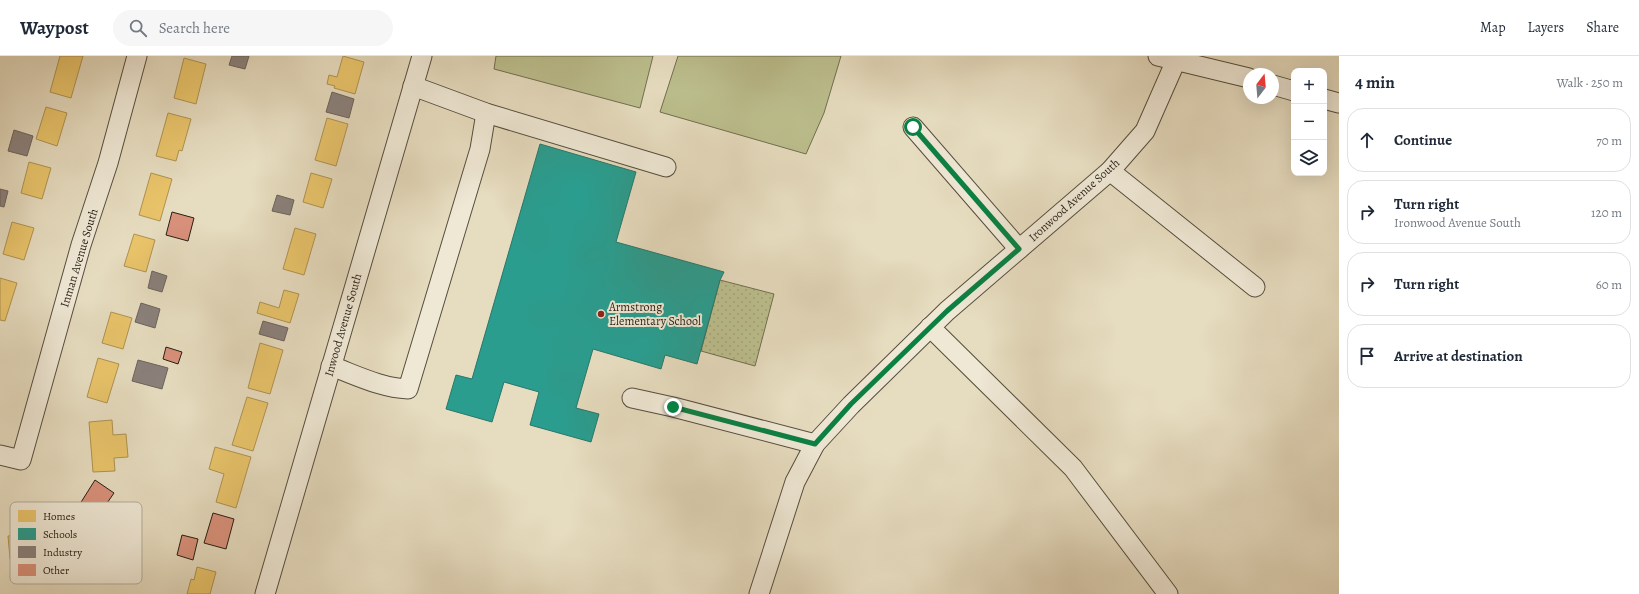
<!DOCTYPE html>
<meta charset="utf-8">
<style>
:root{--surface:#fff;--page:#f6f6f7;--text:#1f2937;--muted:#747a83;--line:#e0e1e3}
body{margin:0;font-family:Alegreya,serif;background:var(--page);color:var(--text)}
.controls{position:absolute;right:12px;top:12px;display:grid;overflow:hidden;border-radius:8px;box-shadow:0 4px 16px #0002}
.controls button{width:36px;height:36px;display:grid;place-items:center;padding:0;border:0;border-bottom:1px solid var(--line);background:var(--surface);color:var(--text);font:20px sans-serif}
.compass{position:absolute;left:1243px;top:12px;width:36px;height:36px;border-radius:50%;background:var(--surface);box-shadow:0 4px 16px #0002;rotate:16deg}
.stop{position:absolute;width:12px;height:12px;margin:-9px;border:3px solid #0b8043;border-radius:50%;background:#fff}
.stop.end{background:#0b8043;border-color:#fff;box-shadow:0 1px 4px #0008}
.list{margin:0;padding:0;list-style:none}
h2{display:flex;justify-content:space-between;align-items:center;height:52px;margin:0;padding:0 16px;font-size:17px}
h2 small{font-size:13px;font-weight:400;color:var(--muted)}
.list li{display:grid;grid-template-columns:26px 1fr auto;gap:12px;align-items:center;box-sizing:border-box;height:64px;margin:0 8px 8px;padding:0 8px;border:1px solid var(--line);border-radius:16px}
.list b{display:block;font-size:15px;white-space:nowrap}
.list p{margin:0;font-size:13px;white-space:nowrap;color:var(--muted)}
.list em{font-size:13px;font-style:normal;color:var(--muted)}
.icon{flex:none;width:22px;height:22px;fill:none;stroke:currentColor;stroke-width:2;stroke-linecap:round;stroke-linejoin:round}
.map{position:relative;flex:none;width:1339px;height:538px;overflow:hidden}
header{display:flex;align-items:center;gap:24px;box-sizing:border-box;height:56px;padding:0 20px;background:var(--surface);border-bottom:1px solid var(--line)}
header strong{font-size:19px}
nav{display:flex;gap:22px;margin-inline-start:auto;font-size:14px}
.search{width:280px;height:36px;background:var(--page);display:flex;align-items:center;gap:10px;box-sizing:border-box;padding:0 14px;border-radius:22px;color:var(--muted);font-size:15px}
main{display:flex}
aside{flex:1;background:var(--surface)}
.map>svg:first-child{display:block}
.grass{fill:url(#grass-dots);stroke:#716e50}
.garden{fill:#bcbe8d;stroke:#716e50}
.homes{fill:#e9c46a;stroke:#ae9250}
.schools{fill:#2a9d8f;stroke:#29776a}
.industry{fill:#8a817c;stroke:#6c635d}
.building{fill:#d9917b;stroke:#261e14}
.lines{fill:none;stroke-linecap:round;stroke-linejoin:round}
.minor-casing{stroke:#564e3f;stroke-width:21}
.minor{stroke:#efe8d5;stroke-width:19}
.route{stroke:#0b8043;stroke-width:5}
.poi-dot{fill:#8f2418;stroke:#efe8d5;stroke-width:1.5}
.labels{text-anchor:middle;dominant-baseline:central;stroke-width:4;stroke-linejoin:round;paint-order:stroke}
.street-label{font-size:12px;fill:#261e14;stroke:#efe8d5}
.poi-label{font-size:12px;fill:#261e14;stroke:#efe8d5;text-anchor:start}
.key{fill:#efe8d5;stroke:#b3ab9b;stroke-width:1}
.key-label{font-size:11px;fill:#261e14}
</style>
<header>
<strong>Waypost</strong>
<div class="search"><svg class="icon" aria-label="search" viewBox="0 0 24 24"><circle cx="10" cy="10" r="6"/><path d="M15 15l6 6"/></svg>Search here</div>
<nav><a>Map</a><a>Layers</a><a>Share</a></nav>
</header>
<main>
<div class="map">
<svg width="1339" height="538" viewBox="0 0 1339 538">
<defs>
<pattern id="grass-dots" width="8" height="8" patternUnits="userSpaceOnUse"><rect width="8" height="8" fill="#bcbe8d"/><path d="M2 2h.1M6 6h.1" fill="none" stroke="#a1a379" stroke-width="1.8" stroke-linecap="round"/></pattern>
</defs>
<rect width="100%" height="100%" fill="#e6dcbf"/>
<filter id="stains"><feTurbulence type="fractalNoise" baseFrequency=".005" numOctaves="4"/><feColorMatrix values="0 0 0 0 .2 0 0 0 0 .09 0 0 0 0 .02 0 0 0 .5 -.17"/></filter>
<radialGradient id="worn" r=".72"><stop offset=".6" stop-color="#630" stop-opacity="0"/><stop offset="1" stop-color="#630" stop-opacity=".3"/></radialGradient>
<polygon class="grass" points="720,224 774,238 755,310 701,295"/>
<g class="garden">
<polygon points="496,0 653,0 640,52 494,13"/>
<polygon points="678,0 841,0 824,57 806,98 660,56"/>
</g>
<g class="homes">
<polygon points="60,0 83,0 71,42 50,36"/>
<polygon points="343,0 364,6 355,38 334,32 335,30 327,28 329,19 337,21"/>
<polygon points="184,2 206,8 196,48 174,42"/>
<polygon points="46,51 67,57 57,90 36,83"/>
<polygon points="168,57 191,63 182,95 179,94 176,105 156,100"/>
<polygon points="327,62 348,68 336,110 315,104"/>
<polygon points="29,106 51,112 42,143 21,137"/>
<polygon points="151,117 172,123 160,165 139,159"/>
<polygon points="311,117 332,123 323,152 303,146"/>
<polygon points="12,166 34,172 24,204 3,198"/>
<polygon points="295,172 316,178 304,219 283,213"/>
<polygon points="134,178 155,184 146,216 124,210"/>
<polygon points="0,222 17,227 5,265 0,264"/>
<polygon points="284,234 299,238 290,267 257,257 260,246 279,252"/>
<polygon points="111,256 132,262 123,293 102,287"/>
<polygon points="260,287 283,294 270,338 248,332"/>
<polygon points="98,302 119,308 107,347 87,341"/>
<polygon points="247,341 268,347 253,395 232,389"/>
<polygon points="112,364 113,379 126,378 128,401 114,402 115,415 93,416 89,366"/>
<polygon points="215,391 251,401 236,452 216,446 224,418 209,413"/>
<polygon points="52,478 53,501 10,503 8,480"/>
<polygon points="197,511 216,516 210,538 187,538 191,523 194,524"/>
</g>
<polygon class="schools" points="540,88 636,116 616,186 724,216 720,224 697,308 665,299 661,313 593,293 576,352 599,358 591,386 530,369 539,336 504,326 492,366 446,353 456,319 472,323"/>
<g class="industry">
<polygon points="232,0 249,0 245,13 229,9"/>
<polygon points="332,36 354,43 349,62 326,56"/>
<polygon points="14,74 33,80 27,100 8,95"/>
<polygon points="0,133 8,135 4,151 0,150"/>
<polygon points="277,139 294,144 290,159 272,155"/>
<polygon points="152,215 167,220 162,236 148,232"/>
<polygon points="141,247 160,253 155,272 135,266"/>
<polygon points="263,265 288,272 284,285 259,278"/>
<polygon points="138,304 168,312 162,333 132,325"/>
</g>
<g class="building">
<polygon points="172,156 194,162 188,185 166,179"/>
<polygon points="166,291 182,296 178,308 163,303"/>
<polygon points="95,424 114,437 96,463 78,451"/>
<polygon points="213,457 234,463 226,493 204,487"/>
<polygon points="182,479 198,483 193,504 177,499"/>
</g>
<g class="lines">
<g class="minor-casing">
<g id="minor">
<polyline points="1158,0 1249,22"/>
<polyline points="1273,29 1294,35"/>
<polyline points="413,30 486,57 666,111"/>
<polyline points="1324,43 1339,47"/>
<polyline points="913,71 1019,193"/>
<polyline points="1110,115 1255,231"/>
<polyline points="930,271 1073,412 1168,538"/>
<path d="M 331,310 C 356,319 381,332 408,333 L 480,93 L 486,57"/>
<polyline points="632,342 673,351 815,388"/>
<polyline points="0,399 21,404 81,189 108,107 137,0"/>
<polyline points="265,538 422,0"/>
<polyline points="759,538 795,426 815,388 851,349 947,255 1110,115 1145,75 1178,0"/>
</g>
</g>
<use href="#minor" class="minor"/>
</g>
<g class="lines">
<polyline class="route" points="673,351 815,388 851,348 947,255 1019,193 913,71"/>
</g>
<circle class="poi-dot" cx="601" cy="258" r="4"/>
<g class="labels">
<g class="street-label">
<text transform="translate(1074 144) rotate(-42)">Ironwood Avenue South</text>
<text transform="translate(79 202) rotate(-73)">Inman Avenue South</text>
<text transform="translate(343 269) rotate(-74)">Inwood Avenue South</text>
</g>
<g class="poi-label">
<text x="609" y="251">Armstrong<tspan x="609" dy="14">Elementary School</tspan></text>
</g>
</g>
<rect x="10" y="446" width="132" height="82" rx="6" class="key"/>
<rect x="18" y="454" width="18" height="12" fill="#e9c46a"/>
<rect x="18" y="472" width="18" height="12" fill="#2a9d8f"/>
<rect x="18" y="490" width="18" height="12" fill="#8a817c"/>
<rect x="18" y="508" width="18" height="12" fill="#d9917b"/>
<g class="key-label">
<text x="43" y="464">Homes</text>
<text x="43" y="482">Schools</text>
<text x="43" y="500">Industry</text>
<text x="43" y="518">Other</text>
</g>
<rect width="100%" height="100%" filter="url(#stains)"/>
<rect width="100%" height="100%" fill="url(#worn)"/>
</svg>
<div class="controls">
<button>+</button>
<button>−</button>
<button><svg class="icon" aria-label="layers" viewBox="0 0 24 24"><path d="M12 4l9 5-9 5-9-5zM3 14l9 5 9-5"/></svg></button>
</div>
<svg class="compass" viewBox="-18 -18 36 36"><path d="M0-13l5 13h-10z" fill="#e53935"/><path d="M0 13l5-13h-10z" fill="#747a83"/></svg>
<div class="stop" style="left:913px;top:71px"></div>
<div class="stop end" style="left:673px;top:351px"></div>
</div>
<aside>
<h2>4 min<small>Walk · 250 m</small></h2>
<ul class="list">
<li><svg class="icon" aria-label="ahead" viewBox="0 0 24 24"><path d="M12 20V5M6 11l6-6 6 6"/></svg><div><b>Continue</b></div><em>70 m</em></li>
<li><svg class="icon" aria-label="right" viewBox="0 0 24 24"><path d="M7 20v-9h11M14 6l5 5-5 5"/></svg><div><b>Turn right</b><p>Ironwood Avenue South</p></div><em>120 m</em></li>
<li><svg class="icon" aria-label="right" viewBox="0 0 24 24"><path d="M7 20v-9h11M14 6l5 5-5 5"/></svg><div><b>Turn right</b></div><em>60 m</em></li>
<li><svg class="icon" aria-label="arrive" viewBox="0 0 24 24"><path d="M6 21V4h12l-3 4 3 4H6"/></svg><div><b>Arrive at destination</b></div></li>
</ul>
</aside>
</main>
